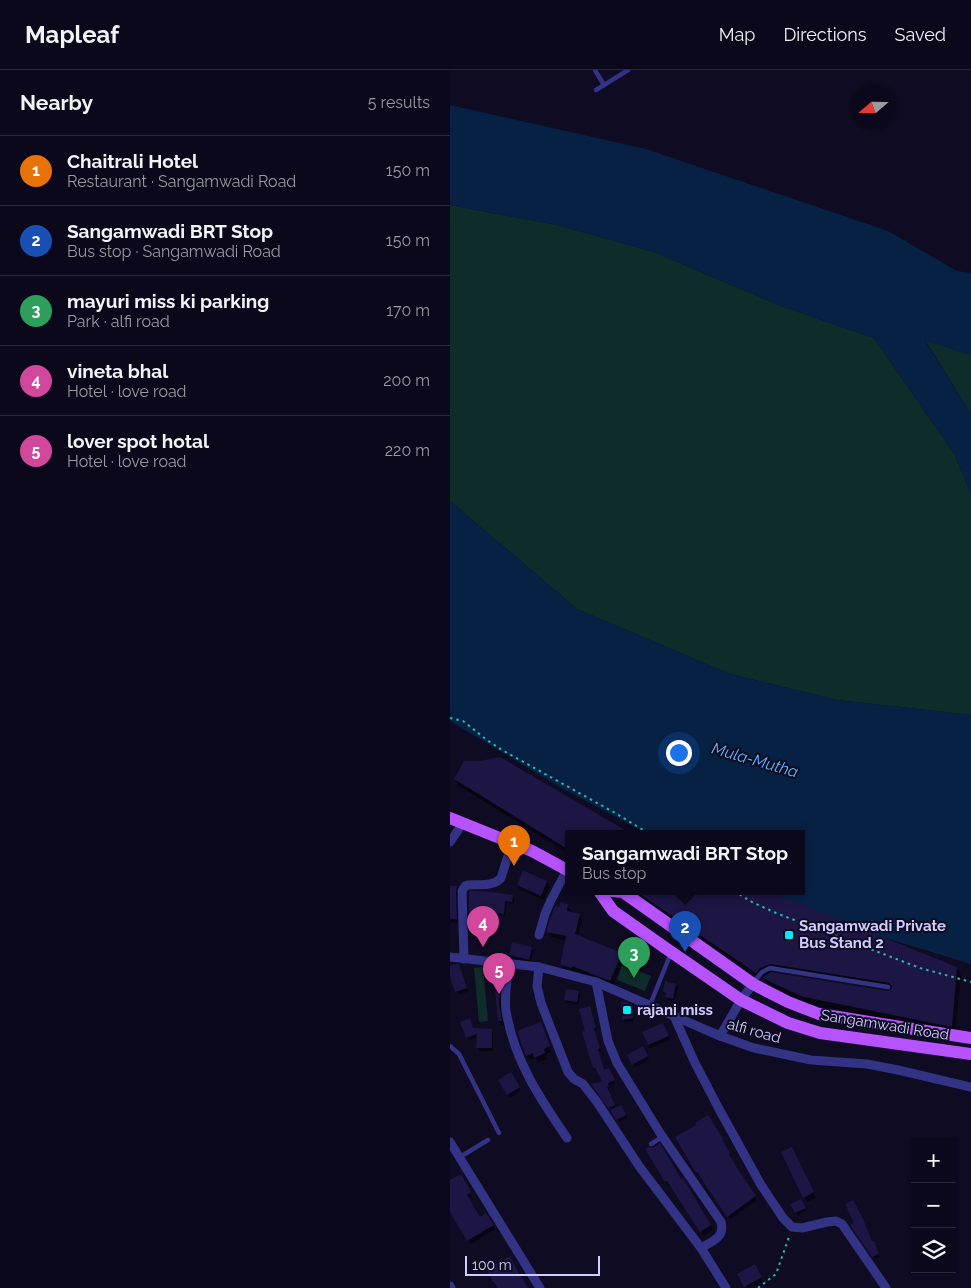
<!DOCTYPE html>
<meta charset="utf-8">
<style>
:root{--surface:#0a081a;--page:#181627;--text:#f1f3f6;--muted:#999aa2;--line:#2a2939;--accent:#2563eb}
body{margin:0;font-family:Raleway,sans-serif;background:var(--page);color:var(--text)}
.controls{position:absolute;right:15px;bottom:15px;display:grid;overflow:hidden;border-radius:0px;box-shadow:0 1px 4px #0004}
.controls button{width:45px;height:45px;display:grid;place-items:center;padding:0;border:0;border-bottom:1px solid var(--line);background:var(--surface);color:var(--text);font:25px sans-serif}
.compass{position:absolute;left:401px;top:15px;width:45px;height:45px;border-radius:50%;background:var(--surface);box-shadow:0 1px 4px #0004;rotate:250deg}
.scale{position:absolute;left:15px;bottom:12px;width:135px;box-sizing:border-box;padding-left:5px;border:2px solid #cfccff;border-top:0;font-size:14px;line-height:18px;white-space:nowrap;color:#cfccff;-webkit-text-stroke:4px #0e0b22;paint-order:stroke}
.you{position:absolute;left:228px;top:682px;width:18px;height:18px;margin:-12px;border:4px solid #fff;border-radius:50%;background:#1a73e8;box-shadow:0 0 0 8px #1a73e833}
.badge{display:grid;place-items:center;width:32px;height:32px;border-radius:50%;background:var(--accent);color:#fff;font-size:16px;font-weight:700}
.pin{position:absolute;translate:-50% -41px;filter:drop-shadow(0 1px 2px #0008)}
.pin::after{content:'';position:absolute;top:26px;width:18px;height:15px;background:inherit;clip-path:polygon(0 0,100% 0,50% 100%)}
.popup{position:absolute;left:115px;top:760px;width:240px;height:65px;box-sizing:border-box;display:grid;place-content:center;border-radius:0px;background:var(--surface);filter:drop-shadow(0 1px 4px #0005);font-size:16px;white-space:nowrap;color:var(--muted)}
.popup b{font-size:19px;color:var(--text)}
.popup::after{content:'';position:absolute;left:50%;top:100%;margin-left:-10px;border:10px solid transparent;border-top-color:var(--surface)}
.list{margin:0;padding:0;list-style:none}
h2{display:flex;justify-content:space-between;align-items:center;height:65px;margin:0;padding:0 20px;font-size:21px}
h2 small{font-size:16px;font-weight:400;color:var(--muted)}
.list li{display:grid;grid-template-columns:32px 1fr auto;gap:15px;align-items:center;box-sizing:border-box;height:70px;padding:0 20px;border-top:1px solid var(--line)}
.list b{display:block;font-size:19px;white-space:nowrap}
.list p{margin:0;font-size:16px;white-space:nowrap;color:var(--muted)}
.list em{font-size:16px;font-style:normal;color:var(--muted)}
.icon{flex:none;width:28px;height:28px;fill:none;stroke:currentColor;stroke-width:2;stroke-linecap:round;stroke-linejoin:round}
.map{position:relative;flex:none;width:521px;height:1218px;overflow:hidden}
header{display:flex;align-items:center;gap:30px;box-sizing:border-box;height:70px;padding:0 25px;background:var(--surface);border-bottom:1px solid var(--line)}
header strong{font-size:24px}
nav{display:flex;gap:28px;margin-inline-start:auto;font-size:18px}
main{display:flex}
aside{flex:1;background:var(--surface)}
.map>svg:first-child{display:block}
.green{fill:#0e2c29}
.water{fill:#072145}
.shadow{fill:#0007;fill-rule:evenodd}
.building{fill:#1d1644}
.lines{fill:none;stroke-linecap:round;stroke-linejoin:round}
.path{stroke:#23bcab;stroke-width:2;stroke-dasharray:2.5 4;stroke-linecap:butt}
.lane{stroke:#323385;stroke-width:4.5}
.street{stroke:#323385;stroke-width:9}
.primary{stroke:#b653ff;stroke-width:12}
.poi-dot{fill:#00ebf7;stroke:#0e0b22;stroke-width:2}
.labels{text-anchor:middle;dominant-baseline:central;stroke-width:4;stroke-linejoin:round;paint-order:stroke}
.poi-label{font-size:15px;font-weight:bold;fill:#cfccff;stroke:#0e0b22;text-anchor:start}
.street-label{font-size:15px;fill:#cfccff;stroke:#0e0b22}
.water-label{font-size:16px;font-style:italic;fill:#5abbff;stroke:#0e0b22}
</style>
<header>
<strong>Mapleaf</strong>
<nav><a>Map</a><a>Directions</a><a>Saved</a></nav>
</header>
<main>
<aside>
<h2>Nearby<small>5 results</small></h2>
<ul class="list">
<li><span class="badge" style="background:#e8710a">1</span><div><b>Chaitrali Hotel</b><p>Restaurant · Sangamwadi Road</p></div><em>150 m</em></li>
<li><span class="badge" style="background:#1a4fb4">2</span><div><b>Sangamwadi BRT Stop</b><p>Bus stop · Sangamwadi Road</p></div><em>150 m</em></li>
<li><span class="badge" style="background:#2e9e5b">3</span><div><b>mayuri miss ki parking</b><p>Park · alfi road</p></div><em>170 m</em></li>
<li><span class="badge" style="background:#d1479c">4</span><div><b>vineta bhal</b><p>Hotel · love road</p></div><em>200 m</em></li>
<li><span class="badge" style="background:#d1479c">5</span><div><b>lover spot hotal</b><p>Hotel · love road</p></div><em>220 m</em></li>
</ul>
</aside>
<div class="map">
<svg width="521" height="1218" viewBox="0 0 521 1218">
<rect width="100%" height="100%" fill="#0e0b22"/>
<g class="green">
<polygon points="0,135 107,155 204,182 331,236 424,268 505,385 521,424 521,645 387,630 280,604 127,539 0,431"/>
<polygon points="475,270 521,285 521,344"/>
<polygon points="172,895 201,906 195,921 167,910"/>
<polygon points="33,897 38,951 29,952 24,898"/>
</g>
<g class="water">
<polygon points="0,35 196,79 438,161 507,201 521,203 521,285 475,271 521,344 521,424 505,385 424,268 331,236 204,182 107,155 0,135"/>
<polygon points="0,431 127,539 280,604 387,630 521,645 521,894 409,860 319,821 351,821 351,763 196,763 108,716 0,651"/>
</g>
<g class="shadow">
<polygon points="49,689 178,763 119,763 119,784 9,716 5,709 31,692"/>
<polygon points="97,812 100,817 94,830 71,820 68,815"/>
<polygon points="0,817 7,817 9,821 7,826 8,853 0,852"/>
<path d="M 178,821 L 315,821 L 507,898 L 511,905 L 505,963 L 359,934 L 325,919 L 318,914 L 314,906 L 311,909 L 183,822 ZM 325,901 L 445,920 L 437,922 L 319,903 Z"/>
<polygon points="20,822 63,826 64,829 64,834 56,833 55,846 36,843 36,856 22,855 20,852"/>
<polygon points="117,835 121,841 120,843 129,845 132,851 128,866 171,884 174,889 163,916 125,901 124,903 114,900 111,895 117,871 101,867 98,861 110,838"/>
<polygon points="81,878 83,881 81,892 62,888 60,885"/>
<polygon points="0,898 10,899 18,922 8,924 0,903"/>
<polygon points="45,900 50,900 53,905 51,940 54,955 52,956 49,951"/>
<polygon points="226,915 228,918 224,931 218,930 214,922"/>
<polygon points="128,922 130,925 128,935 117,933 115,930"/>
<polygon points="181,935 183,939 184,951 175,952 173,949"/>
<polygon points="141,940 147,961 145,961 151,981 148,982 154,1002 160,1003 165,1014 159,1017 159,1020 158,1020 166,1039 171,1036 177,1048 169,1052 162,1040 144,1017 153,1012 148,1000 146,1001 144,998 137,962"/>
<polygon points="215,957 220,970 200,978 193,963"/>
<polygon points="93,959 101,982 96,984 97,989 88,992 86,988 80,990 77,985"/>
<polygon points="23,960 42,960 43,963 43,981 29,981 28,978 28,967 19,970 17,967"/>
<polygon points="193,978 199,990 185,997 179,986"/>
<polygon points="60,1004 71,1021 60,1028 50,1011"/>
<polygon points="248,1055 273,1073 281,1087 280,1087 287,1100 307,1130 280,1149 250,1104 248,1105 226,1068"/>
<polygon points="196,1080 231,1111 232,1110 263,1160 254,1166 221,1115 218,1116"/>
<polygon points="344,1083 366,1128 357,1132 354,1127"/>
<polygon points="11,1106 22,1127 18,1129 30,1148 36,1145 45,1159 21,1174 0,1139 0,1112"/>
<polygon points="351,1130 356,1141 348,1145 342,1135"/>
<polygon points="402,1155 425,1175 430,1187 425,1189"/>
<polygon points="305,1196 313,1211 299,1218 296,1218 289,1205"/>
</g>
<g class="building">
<polygon points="50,687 180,763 119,763 119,780 4,709 14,691 30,691"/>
<polygon points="73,800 97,811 91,826 67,815"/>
<polygon points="0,816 7,816 6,821 7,849 0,849"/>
<polygon points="19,821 34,821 63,825 62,832 55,831 54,844 35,841 34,853 19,852"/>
<polygon points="185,821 319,821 507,897 502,957 354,927 320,912 313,907 321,902 437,921 441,920 442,916 439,913 321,894 310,898 306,903"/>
<polygon points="110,832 118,834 117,841 130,844 125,864 172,883 160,911 122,896 122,898 110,895 116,866 96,862 105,836 109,837"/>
<polygon points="62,872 82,877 79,890 59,885"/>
<polygon points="7,894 9,894 17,918 5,922 0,907 0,896"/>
<polygon points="43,898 51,899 49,934 52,951 48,951"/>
<polygon points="215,911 226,914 223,929 215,927 216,923 213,922"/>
<polygon points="116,919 129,921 127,932 114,930"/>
<polygon points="171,932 176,932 182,934 183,948 172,950"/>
<polygon points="140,936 146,958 144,958 150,978 148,979 154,1000 159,998 165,1010 158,1013 159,1017 157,1017 165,1035 158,1038 141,1014 152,1011 145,998 143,998 132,962 135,961 129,939"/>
<polygon points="20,948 23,958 42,959 42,978 26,978 27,964 16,968 10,952"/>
<polygon points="91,952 100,976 94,979 95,983 84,988 83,983 76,986 67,961"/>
<polygon points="213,953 219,966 198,975 192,962"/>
<polygon points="193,976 198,986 182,995 177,985"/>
<polygon points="61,1002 70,1017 57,1025 48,1010"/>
<polygon points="171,1035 176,1045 166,1050 160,1040"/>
<polygon points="258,1045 273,1069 272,1069 280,1083 279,1084 287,1098 306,1126 277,1147 247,1102 246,1103 225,1067 246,1055 245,1053"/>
<polygon points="210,1073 231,1109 233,1108 261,1155 250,1162 217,1111 215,1112 195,1079 199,1077 203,1078"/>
<polygon points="342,1077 364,1122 353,1128 331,1082"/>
<polygon points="11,1104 21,1122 17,1125 30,1147 36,1143 44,1155 17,1171 0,1142 0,1110"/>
<polygon points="351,1129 356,1138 345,1143 340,1134"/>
<polygon points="403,1130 413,1149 422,1171 424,1171 429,1184 422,1187 400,1155 404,1153 395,1134"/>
<polygon points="60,1186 69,1204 70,1204 78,1218 48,1218 44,1212 43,1212 36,1199"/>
<polygon points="305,1194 312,1207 294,1217 287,1204"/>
</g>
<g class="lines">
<g class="path">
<polyline points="0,648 13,651 37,670 52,680 167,744 198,763"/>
<polyline points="284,821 302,832 326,843 470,898 521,912"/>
<polyline points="308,1218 326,1204 340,1164"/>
</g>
<g class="lane">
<polyline points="145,0 154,15"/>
<polyline points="146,20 178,0"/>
<polyline points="303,913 312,902 320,898 438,917"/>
<polyline points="200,935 221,883"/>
<polyline points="0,976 9,984 49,1063"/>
<polyline points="201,1074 212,1067"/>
<polyline points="10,1087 38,1070"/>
</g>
<g class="street">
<polyline points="0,772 13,753"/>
<polyline points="89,865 95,844 101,830 117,800"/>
<polyline points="0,887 89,897 146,912 270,966 304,978 361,990 417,994 448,1000 521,1017"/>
<path d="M 14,889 L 12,821 L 15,816 L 18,815 C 29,814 43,817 51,808 L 62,773"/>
<path d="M 60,893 C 57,908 54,924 56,940 C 63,988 90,1029 117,1068"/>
<polyline points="89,897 87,916 91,933 118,1002 124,1009 133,1014 147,1032 189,1096 251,1178 276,1218"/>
<path d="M 146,912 L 158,971 L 167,993 L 210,1063 L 271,1152 C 275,1168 262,1171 251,1178"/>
<polyline points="224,946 244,991 269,1039 311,1115 333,1148 342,1157 352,1158 377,1152 386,1151 392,1154 436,1218"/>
<polyline points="270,966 291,930 303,914"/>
<polyline points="0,1072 90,1218"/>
<polyline points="0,1216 1,1218"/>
</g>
<g class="primary">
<polyline points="0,748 82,781 119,801"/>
<polyline points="149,821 163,841 214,877 291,930 338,953 370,963 521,984"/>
<polyline points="162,821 173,822 303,914 338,932 369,944 521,968"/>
</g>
</g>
<g class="poi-dot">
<rect x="334" y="860" width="10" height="10" rx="2.5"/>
<rect x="172" y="935" width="10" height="10" rx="2.5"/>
</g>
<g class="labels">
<g class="poi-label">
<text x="349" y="856">Sangamwadi Private<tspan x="349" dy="17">Bus Stand 2</tspan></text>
<text x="187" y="940">rajani miss</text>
</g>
<g class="street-label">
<text transform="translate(435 955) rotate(9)">Sangamwadi Road</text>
<text transform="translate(304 961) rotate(16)">alfi road</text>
</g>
<g class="water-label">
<text transform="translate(305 690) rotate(16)">Mula-Mutha</text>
</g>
</g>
</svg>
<div class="controls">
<button>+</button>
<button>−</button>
<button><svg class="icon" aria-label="layers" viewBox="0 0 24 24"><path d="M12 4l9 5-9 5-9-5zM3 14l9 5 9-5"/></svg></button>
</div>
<svg class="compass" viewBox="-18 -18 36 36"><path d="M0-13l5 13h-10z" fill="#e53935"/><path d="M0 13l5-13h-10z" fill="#999aa2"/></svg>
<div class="scale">100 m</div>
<div class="you"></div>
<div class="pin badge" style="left:64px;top:796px;background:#e8710a">1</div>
<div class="pin badge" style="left:235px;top:882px;background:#1a4fb4">2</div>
<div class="popup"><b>Sangamwadi BRT Stop</b>Bus stop</div>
<div class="pin badge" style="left:184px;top:908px;background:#2e9e5b">3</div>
<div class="pin badge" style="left:33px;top:877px;background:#d1479c">4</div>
<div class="pin badge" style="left:49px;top:924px;background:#d1479c">5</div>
</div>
</main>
